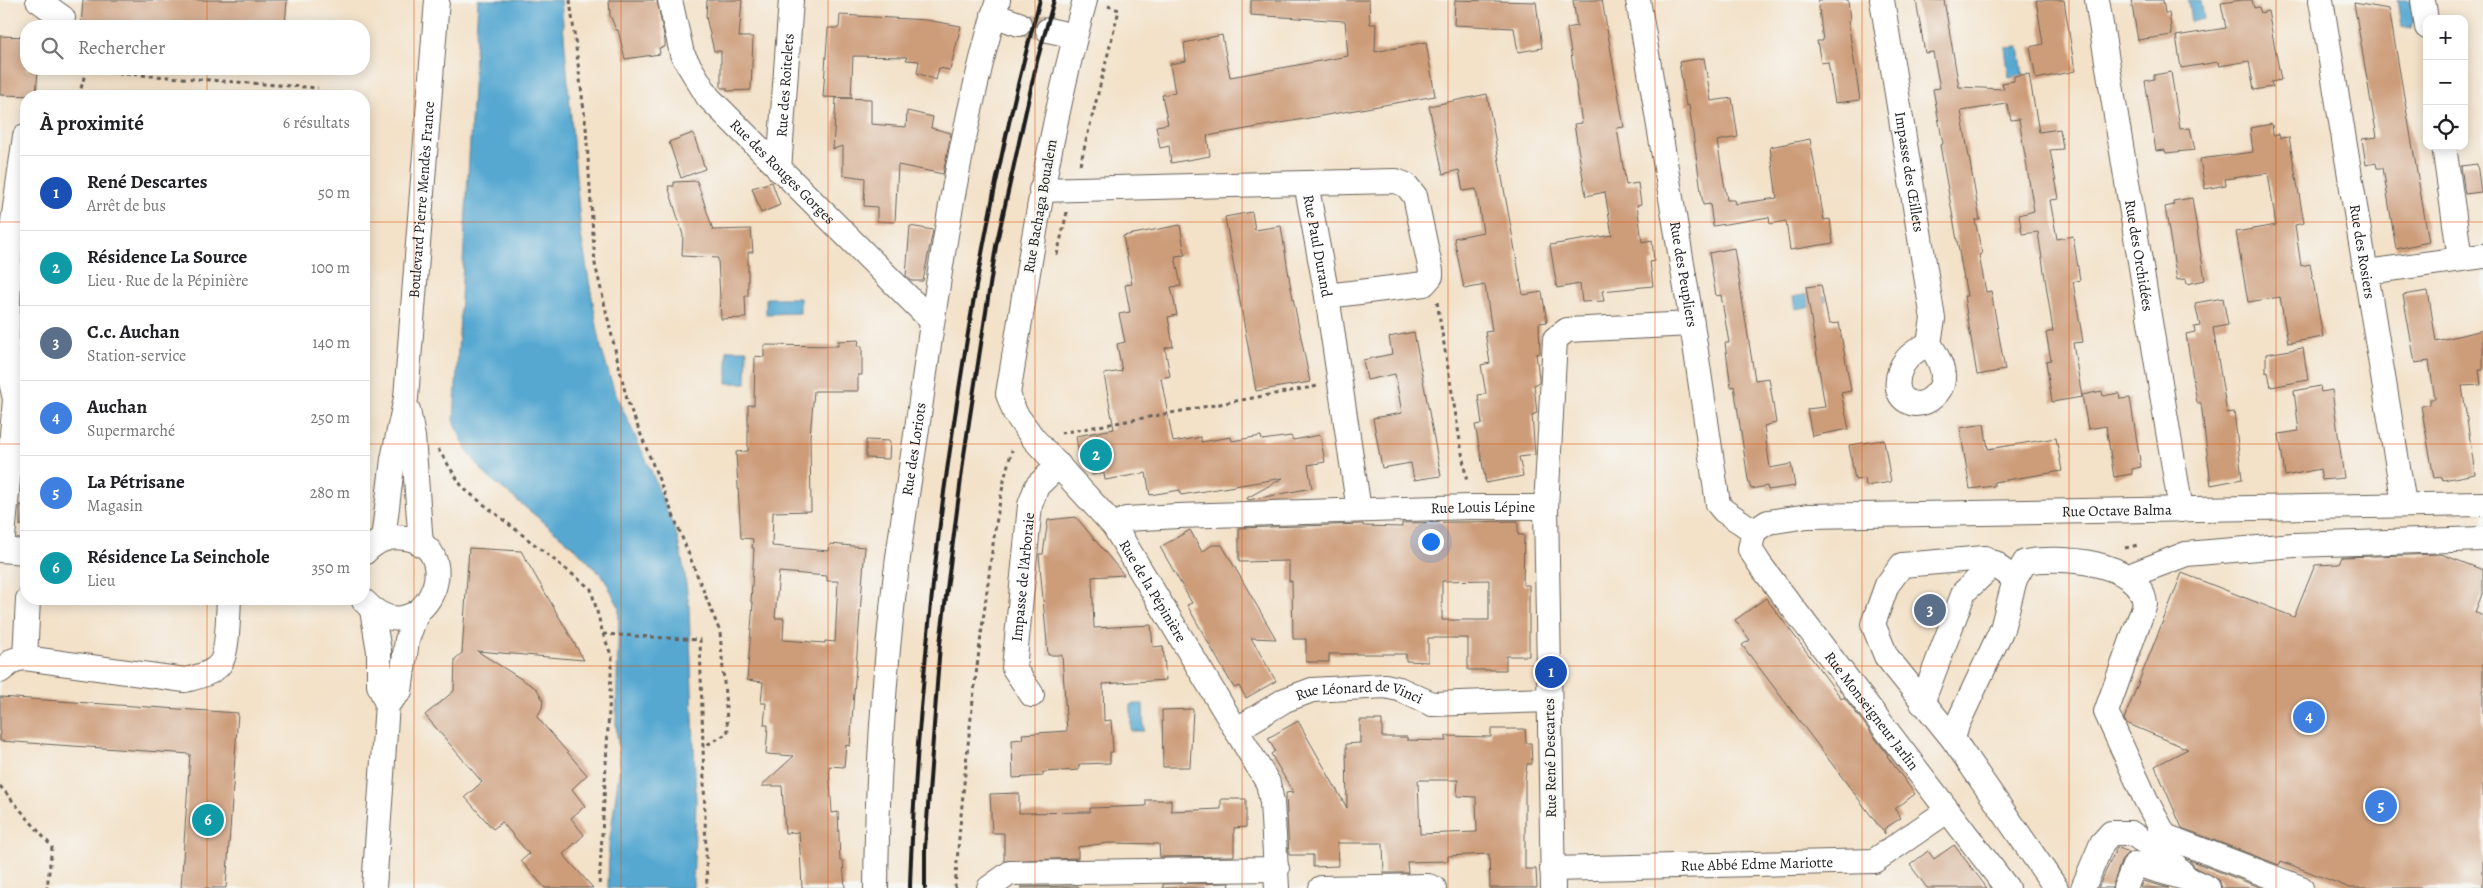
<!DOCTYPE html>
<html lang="fr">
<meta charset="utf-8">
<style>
:root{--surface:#fff;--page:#f2f2f2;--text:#202124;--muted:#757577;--line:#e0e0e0;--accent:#db2777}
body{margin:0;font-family:Alegreya,serif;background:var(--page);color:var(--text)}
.controls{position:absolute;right:15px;top:15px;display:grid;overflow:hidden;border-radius:10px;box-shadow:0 2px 12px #0003}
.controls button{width:45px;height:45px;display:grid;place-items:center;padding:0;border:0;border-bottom:1px solid var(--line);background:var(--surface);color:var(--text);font:25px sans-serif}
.you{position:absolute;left:1430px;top:541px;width:18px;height:18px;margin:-12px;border:4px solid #fff;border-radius:50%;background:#1a73e8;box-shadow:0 0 0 8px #1a73e833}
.badge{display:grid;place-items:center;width:32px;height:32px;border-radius:50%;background:var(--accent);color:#fff;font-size:16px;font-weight:700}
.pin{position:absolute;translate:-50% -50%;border:2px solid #fff;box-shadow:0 1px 5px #0006}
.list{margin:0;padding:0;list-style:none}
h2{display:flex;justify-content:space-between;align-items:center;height:65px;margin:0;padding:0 20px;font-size:21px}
h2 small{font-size:16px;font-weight:400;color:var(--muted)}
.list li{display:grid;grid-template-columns:32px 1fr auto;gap:15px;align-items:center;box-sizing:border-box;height:75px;padding:0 20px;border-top:1px solid var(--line)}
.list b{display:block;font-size:19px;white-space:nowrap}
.list p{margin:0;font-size:16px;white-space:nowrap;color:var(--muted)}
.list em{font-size:16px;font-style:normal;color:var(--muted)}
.icon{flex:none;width:28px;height:28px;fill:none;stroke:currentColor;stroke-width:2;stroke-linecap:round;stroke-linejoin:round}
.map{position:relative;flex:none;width:2483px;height:888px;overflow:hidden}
.search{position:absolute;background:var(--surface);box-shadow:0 2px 12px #0003;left:20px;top:20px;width:350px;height:55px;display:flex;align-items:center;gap:12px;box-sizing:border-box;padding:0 18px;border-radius:20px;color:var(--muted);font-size:19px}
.panel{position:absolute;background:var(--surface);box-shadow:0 2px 12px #0003;left:20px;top:90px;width:350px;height:515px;border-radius:20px}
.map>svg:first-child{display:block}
.water{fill:#56a8d1;stroke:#396276}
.building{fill:#cd9d7a;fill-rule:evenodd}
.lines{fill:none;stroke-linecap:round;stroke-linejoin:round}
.minor-tunnel{stroke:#c8baa6;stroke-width:24;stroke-dasharray:24 12;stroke-linecap:butt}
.minor-casing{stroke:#676158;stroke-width:26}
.path{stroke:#676158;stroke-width:3;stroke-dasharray:4 4;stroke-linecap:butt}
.minor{stroke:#fff;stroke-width:24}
.rail{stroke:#1c1c1c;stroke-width:4}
.grid{fill:none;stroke:#de560d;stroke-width:1;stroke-opacity:0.55}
.labels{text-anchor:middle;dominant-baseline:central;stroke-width:5;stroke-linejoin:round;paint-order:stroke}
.street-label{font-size:15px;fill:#1c1c1c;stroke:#f6f6f2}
</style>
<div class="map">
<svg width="2483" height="888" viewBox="0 0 2483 888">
<rect width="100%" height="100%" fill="#f6f6f2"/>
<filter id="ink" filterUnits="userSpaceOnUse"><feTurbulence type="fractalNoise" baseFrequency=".02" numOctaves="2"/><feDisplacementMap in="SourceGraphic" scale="10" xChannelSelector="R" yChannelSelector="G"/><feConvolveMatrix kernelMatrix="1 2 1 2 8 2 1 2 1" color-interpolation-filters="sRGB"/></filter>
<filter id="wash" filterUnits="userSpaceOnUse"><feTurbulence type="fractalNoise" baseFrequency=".0096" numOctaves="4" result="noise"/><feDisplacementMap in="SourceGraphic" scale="20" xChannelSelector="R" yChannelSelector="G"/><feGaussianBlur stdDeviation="1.12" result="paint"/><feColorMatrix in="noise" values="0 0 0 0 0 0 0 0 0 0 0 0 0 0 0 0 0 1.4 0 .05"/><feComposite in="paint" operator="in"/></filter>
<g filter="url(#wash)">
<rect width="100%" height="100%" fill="#f3e1c8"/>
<g class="water">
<polygon points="478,0 561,0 581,235 601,348 614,390 652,473 677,536 684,569 689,607 696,802 693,888 608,888 609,845 620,765 616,724 619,607 604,578 575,548 486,475 466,449 454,421"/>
<polygon points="2188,0 2201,0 2204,19 2191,22"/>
<polygon points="2397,0 2411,0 2415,23 2412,24 2411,28 2401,26"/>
<polygon points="2019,47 2023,76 2009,78 2005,48"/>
<polygon points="1820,292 1820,295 1825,296 1826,300 1822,305 1795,309 1793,297"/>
<polygon points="766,298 800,298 800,313 766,314"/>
<polygon points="727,350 747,350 746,383 727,383"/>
<polygon points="1131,704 1143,704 1144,731 1131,731"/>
</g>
<g id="blocks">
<g class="building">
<polygon points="83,0 287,0 285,26 81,26"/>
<polygon points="609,0 657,0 665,41 665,47 659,48 660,54 625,59 618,30 616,30 610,15"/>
<polygon points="707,0 742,0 739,37 753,37 751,90 727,91 727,88 721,88 721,51 714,51 706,17"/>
<polygon points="1251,0 1369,0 1370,24 1376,24 1375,52 1426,42 1435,96 1207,136 1210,156 1171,163 1169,146 1160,148 1156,126 1168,124 1162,95 1175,93 1170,64 1186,61 1184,43 1222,35 1230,77 1348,56 1345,21 1251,15"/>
<polygon points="1455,0 1536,2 1542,48 1518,52 1514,28 1454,25"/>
<polygon points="1573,0 1602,0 1624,127 1617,128 1626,185 1638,183 1641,204 1637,205 1642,242 1652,240 1654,261 1650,262 1653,286 1602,291 1604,301 1582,302 1580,284 1557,288 1550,245 1612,235 1605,192 1586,196 1574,124 1582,123 1567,28 1577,26"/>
<polygon points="1818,0 1848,0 1850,21 1848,21 1860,100 1835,103 1828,62 1821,63 1817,41 1823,41"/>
<polygon points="1916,0 1944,0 1959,87 2004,89 2002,83 2014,81 2014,76 2029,74 2039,132 2060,129 2063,149 2050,150 2059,199 2050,200 2057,239 2073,236 2080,280 2073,282 2083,342 2073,343 2082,397 2052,402 2046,361 2051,360 2046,333 2053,331 2038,232 2022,234 2019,215 2034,211 2019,119 2011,120 2007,104 1961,111 1980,220 1975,220 1982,254 1979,255 1986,292 1991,291 2005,370 1977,375 1964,296 1967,296 1940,145 1943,144 1933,89 1940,88 1933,52 1925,53"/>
<polygon points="2036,0 2064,0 2075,71 2036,79 2030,47 2043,44"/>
<polygon points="2131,0 2163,0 2165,13 2169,13 2172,35 2138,40"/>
<polygon points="2242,0 2252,0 2254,8 2259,7 2261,13 2268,11 2281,80 2271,82 2273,87 2254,90 2249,61 2219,66 2218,62 2181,68 2176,36 2226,28 2221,3"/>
<polygon points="2354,3 2389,9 2429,242 2396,249 2383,168 2377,168 2376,163 2366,165 2362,139 2377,137"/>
<polygon points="840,15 926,20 961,26 950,70 939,68 936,80 917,73 919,61 906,60 907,57 853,56 851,98 823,97 828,28 839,28"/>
<polygon points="0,36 26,37 26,69 38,69 36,96 0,95"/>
<polygon points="1704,58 1711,101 1732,98 1738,137 1717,141 1727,200 1734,200 1735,204 1777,198 1770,147 1810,139 1824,220 1830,219 1833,243 1790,250 1786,221 1770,224 1769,217 1713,226 1710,204 1703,205 1689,105 1686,106 1679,62"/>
<polygon points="2171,72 2180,129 2190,128 2195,150 2166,153 2165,150 2156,151 2145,81 2154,79 2154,75"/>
<polygon points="1487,94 1523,295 1542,292 1547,322 1539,323 1540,353 1536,354 1539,378 1539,383 1534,385 1537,413 1532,415 1535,455 1519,457 1523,476 1486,483 1475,425 1482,424 1478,395 1486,394 1481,365 1490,363 1485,332 1492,331 1485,285 1464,289 1454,238 1483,232 1476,189 1463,191 1459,170 1443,174 1429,106"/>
<polygon points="836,98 871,99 871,124 906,127 907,111 933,117 931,128 951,133 943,174 898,165 895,222 877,221 877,207 864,206 865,178 843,175 843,146 833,149"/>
<polygon points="2272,124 2273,135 2279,134 2280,138 2289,137 2304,223 2295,225 2301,266 2310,264 2323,337 2288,343 2280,297 2248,302 2236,232 2276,225 2268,173 2225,179 2226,185 2205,189 2200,159 2253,152 2250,128"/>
<polygon points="693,133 705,169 681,178 669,142"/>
<polygon points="2477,164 2481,192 2465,194 2461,166"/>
<polygon points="697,181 713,230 751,229 753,252 748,252 748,296 745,296 746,318 721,319 718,258 682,256 683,235 668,186 674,186 674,182"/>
<polygon points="772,182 780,205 761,213 752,188"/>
<polygon points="2192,198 2205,280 2187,284 2186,279 2177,280 2165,207 2174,205 2173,201"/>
<polygon points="1252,212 1255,230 1281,226 1290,283 1310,382 1256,391 1225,217"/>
<polygon points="1180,225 1185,255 1175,256 1181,286 1171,287 1177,315 1168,317 1173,346 1165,348 1170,376 1161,378 1173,442 1201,437 1201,442 1231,437 1232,441 1261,436 1262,440 1291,436 1293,440 1320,435 1325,462 1308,465 1312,488 1248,500 1247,498 1283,478 1181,495 1180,490 1150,495 1146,473 1105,480 1104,473 1092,475 1089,461 1080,462 1076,436 1114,429 1104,374 1122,371 1117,344 1125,342 1119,314 1130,312 1125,285 1132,284 1123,236"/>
<polygon points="910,226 933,230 923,281 912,281 906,276"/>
<polygon points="1734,248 1755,380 1769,378 1776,423 1764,426 1770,468 1791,464 1795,486 1768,490 1767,486 1751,489 1748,479 1734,386 1731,387 1725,343 1729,343 1721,295 1716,296 1709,253"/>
<polygon points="1821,285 1829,324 1839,323 1851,391 1841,393 1849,429 1812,436 1807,409 1825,407 1806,287"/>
<polygon points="2428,291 2436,341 2483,330 2483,370 2479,370 2481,385 2462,386 2475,474 2443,480 2442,477 2434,478 2421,406 2430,405 2430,399 2435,399 2429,361 2415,363 2403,295"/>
<polygon points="2223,298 2228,325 2213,328 2227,413 2234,412 2242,479 2211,485 2201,403 2197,403 2186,334 2195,332 2194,327 2200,326 2195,303"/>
<polygon points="1414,332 1441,476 1414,480 1411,463 1382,468 1373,418 1402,413 1395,374 1367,380 1363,360 1392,354 1389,337"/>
<path d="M 859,340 L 858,346 L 862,346 L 862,375 L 858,375 L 858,391 L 814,391 L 810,436 L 811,511 L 773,512 L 772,546 L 829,551 L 830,544 L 865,547 L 850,746 L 846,745 L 844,767 L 829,766 L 832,813 L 838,812 L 840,861 L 843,861 L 845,888 L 802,888 L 799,832 L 785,833 L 782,786 L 761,786 L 794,756 L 766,754 L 768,725 L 764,725 L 766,703 L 761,703 L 763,682 L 747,680 L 753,603 L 751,602 L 754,548 L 752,548 L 753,539 L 741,538 L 736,452 L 748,451 L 748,405 L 754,405 L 755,356 L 764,357 L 764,345 L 838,346 L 838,341 ZM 779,572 L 827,576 L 827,581 L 838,581 L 835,642 L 825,641 L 825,643 L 783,640 L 784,618 L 775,618 Z"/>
<polygon points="2303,348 2308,380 2271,387 2268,372 2266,373 2266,354"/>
<polygon points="2320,386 2321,392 2332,390 2344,478 2322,480 2320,469 2285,476 2279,434 2299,431 2294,391"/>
<polygon points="2102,391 2103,396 2119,393 2120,399 2130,398 2141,467 2132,469 2132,474 2114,477 2106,426 2088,429 2082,395"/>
<polygon points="1984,424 1988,449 2056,438 2062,471 1994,482 1994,486 1970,489 1960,428"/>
<polygon points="866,440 890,441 889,459 866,458"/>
<polygon points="1884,440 1891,482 1866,486 1865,478 1855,480 1849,445"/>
<polygon points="20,505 26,506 26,522 20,526"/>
<polygon points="1076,517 1124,575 1092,577 1094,628 1151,625 1153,647 1163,646 1166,680 1103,684 1104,721 1111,720 1113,752 1110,752 1110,763 1079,764 1079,770 1043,772 1043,776 1013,778 1012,740 1023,739 1022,734 1067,731 1062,655 1048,655 1039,554 1043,554 1048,520"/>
<path d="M 1518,521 L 1518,535 L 1524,535 L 1523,585 L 1529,585 L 1529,656 L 1506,656 L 1506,670 L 1468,670 L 1468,638 L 1428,638 L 1428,662 L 1406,661 L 1406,654 L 1329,654 L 1329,662 L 1306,662 L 1306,639 L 1293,639 L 1292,581 L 1289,581 L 1289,561 L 1239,562 L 1239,528 L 1363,524 L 1363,526 L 1402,527 L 1402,523 ZM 1489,580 L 1489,620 L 1442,620 L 1442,581 Z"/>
<polygon points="1190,530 1202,552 1212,545 1222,545 1276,639 1251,638 1276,681 1246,698 1239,686 1234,688 1187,605 1192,603 1160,547"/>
<polygon points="469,548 521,551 584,660 477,651 537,689 543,700 542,708 537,717 587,775 572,789 585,806 571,818 584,835 563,854 593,888 545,888 521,861 529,854 502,822 493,829 465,797 482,782 425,715 454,691 455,659 462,653"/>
<polygon points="2441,554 2483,570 2483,592 2475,612 2483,616 2483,888 2350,888 2281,861 2279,865 2182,828 2155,766 2188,749 2126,723 2124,719 2182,573 2294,617 2315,565 2339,564 2342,557"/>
<polygon points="1766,598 1842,699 1844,697 1888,755 1887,756 1915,794 1895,809 1901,818 1884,829 1885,834 1742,645 1750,640 1735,620"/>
<polygon points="0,697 238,713 226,888 181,888 190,754 0,741"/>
<polygon points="1193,709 1190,767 1163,767 1162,710"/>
<path d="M 1360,720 L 1382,720 L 1382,737 L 1407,737 L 1407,740 L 1446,741 L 1446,736 L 1491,737 L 1491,729 L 1525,729 L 1526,743 L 1531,743 L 1532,764 L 1527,764 L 1525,779 L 1525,869 L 1536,869 L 1537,888 L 1490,888 L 1489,854 L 1448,856 L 1448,861 L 1407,862 L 1408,873 L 1384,873 L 1383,843 L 1337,843 L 1338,866 L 1313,867 L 1313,855 L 1289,855 L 1286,793 L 1293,792 L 1271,754 L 1275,751 L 1268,738 L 1298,721 L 1347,808 L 1346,744 L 1360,743 ZM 1418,780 L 1458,780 L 1457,796 L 1476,797 L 1477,832 L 1420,834 Z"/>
<polygon points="1019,793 1019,813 1090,812 1090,808 1146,806 1146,800 1171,800 1171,811 1221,809 1221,799 1246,799 1246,827 1234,828 1234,856 1160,857 1159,844 1108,843 1078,847 1078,858 1004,861 1004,833 992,833 990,794"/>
<polygon points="1954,845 1987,888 1927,888 1910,865 1928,851 1934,859"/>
<polygon points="2117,847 2129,852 2122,859 2112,888 2098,888"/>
<polygon points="2189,860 2262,888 2222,888 2219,880 2196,868"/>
<polygon points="2143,881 2169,888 2140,888"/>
<polygon points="1230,883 1229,888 1163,888 1163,884"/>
<polygon points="1078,886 1078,888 1021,888 1021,887"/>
</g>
</g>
</g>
<g filter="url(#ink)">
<use href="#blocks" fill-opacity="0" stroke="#676158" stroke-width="1"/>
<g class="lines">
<polyline class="minor-tunnel" points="1019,24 1048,30"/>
<g class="minor-casing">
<g id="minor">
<polyline points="38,0 63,18"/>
<path id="s1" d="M 670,0 L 682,54 L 708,97 L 932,321"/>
<path id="s2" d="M 1085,0 C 1049,129 1030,262 1008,394 L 1015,413 L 1033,438 L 1114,526 L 1268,783 L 1272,802 L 1277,888"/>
<path id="s3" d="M 1638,0 L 1692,324 L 1718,504 L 1724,511 L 1754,531"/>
<path id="s4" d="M 1882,0 L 1933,319 L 1929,343 C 1922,348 1912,352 1907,359 C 1895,372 1891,401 1916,404 C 1922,404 1929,401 1933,397 C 1952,381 1940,360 1929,343"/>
<path id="s5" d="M 2097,0 L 2181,510"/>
<path id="s6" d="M 2321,0 L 2404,504"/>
<polyline points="2423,0 2427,27"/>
<polyline points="993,15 1019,24"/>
<polyline points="1048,30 1075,36"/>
<polyline points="2444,146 2460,259"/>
<path id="s7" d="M 779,170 L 791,0"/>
<polyline points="1306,183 1396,181 1406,185 1415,196 1431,271 1431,276 1424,284 1327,296"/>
<path id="s8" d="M 1041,190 L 1306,183 L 1327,296 L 1359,510"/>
<polyline points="2367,272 2483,256"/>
<polyline points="408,410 413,437 421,545"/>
<path id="s9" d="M 1114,526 L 1126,519 L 1178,516 L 1471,507 L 1546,507"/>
<path id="s10" d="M 1754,531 L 1768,522 L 1808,516 L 2483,504"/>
<path id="s11" d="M 1754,531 L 1750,549 L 1761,566 L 2007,888"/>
<path id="s12" d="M 383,539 L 393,459 L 406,398 L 437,0"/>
<polyline points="0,550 26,552"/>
<polyline points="2,550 15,399 9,373 7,341 10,243 25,136"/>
<polyline points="2129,576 2186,554 2294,545 2483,539"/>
<path d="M 364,601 C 420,661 472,548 405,538 C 388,535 376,541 364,553"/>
<polyline points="372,610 379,651 379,685 387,704 374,888"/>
<path d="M 25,658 L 185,680 C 197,677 212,674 220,664 C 228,654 228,613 229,599"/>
<polyline points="0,671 14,660 25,658 28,599"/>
<path id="s13" d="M 1032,695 L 1014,668 L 1030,505 L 1037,486 L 1059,465"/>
<polyline points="1922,703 1964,592 1995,563"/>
<polyline points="387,704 400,691 407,640 417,612"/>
<path id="s14" d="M 1236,730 L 1285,700 L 1312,690 L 1385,686 L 1399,689 L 1432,704 L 1549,700"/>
<polyline points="1953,739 1886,656 1873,624 1887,585 1902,565 1985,558 2015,579"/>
<path id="s15" d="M 1552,869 L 1874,861 L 1947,811"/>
<path id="s16" d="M 876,888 C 877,795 882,701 892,609 C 899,537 912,466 922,394 C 940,264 961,126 998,0"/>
<polyline points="989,888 1010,873 1277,869"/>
<polyline points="1321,888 1428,886 1434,888"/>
<polyline points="1553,888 1546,507 1555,339 1567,330 1692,324"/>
<path d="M 2056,888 L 1953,739 L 1957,725 L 2002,629 L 2015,579 L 2025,562 C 2058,556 2140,560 2145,604 L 2106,712 L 2146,800 L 2165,836 L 2301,888"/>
<polyline points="2083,888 2102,843 2111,833 2131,833 2167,857 2188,879"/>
<polyline points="2125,888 2135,864 2188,879 2208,888"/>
</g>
</g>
<g class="path">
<polyline points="570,0 586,127 595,264 627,400 720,632 728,733 703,747"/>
<polyline points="86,71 318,88"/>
<polyline points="79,96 86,70"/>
<polyline points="1080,165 1119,10 1108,6"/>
<polyline points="1057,255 1067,212"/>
<polyline points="1437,302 1467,483"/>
<polyline points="1061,433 1318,386"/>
<polyline points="438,449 463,488 591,589 603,634 612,657 599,888"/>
<polyline points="2125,548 2138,545"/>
<polyline points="603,634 700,640 707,888"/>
<polyline points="0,786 52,847 47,888"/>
<path d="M 955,888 C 962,794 972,700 985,606 C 992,553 997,501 1012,450"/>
</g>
<use href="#minor" class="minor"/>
<g class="rail">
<path d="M 910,888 C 911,840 915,792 918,744 C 925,659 933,576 944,492 C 967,326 995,161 1040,0"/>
<polyline points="925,888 925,848 940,644 964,455 996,246 1037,61 1054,0"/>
</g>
</g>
</g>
<path class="grid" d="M 207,0 L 207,26M 414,0 L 414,888M 621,0 L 621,888M 828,0 L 828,888M 1035,0 L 1035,888M 1242,0 L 1242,888M 1448,0 L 1448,888M 1655,0 L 1655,888M 1862,0 L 1862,888M 2069,0 L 2069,888M 2276,0 L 2276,888M 207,69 L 207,96M 0,222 L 26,222M 364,222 L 2483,222M 0,444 L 26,444M 364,444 L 2483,444M 207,599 L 207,888M 0,666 L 2483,666"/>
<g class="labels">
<g class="street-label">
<text stroke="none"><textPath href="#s7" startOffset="85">Rue des Roitelets</textPath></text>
<text stroke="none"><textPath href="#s1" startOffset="211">Rue des Rouges Gorges</textPath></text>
<text stroke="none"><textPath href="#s4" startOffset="174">Impasse des Œillets</textPath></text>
<text stroke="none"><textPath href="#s12" startOffset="342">Boulevard Pierre Mendès France</textPath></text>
<text transform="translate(1040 206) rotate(-80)">Rue Bachaga Boualem</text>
<text stroke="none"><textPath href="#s8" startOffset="329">Rue Paul Durand</textPath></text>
<text stroke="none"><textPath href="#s6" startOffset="255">Rue des Rosiers</textPath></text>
<text stroke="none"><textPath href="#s5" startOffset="259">Rue des Orchidées</textPath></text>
<text stroke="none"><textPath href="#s3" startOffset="278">Rue des Peupliers</textPath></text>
<text stroke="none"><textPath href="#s16" startOffset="441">Rue des Loriots</textPath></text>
<text stroke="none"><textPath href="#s9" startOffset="371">Rue Louis Lépine</textPath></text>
<text stroke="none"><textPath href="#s10" startOffset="366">Rue Octave Balma</textPath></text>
<text stroke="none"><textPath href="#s13" startOffset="124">Impasse de l'Arboraie</textPath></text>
<text stroke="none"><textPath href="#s2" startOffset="648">Rue de la Pépinière</textPath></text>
<text stroke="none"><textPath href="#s14" startOffset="134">Rue Léonard de Vinci</textPath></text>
<text stroke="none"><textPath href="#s11" startOffset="221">Rue Monseigneur Jarlin</textPath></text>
<text transform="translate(1550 758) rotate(-91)">Rue René Descartes</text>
<text stroke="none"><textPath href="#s15" startOffset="205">Rue Abbé Edme Mariotte</textPath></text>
</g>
</g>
</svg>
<div class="controls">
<button>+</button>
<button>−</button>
<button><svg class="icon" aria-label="locate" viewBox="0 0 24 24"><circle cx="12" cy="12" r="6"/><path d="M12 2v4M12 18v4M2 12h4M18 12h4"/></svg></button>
</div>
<div class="you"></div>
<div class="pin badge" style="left:1551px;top:672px;background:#1a4fb4">1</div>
<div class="pin badge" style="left:1096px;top:455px;background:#0f9aa8">2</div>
<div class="pin badge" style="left:1930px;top:610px;background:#5c6f8a">3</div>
<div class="pin badge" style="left:2309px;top:717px;background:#3f7fe0">4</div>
<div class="pin badge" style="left:2381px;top:806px;background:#3f7fe0">5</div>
<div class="pin badge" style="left:208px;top:820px;background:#0f9aa8">6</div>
<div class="search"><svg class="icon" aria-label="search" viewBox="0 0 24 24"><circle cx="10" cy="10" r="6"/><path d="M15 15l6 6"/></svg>Rechercher</div>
<section class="panel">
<h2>À proximité<small>6 résultats</small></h2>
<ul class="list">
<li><span class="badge" style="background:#1a4fb4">1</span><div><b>René Descartes</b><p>Arrêt de bus</p></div><em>50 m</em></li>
<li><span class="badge" style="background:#0f9aa8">2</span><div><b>Résidence La Source</b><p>Lieu · Rue de la Pépinière</p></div><em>100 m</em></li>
<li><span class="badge" style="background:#5c6f8a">3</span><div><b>C.c. Auchan</b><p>Station-service</p></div><em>140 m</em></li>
<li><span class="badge" style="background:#3f7fe0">4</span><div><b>Auchan</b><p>Supermarché</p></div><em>250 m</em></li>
<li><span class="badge" style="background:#3f7fe0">5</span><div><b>La Pétrisane</b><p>Magasin</p></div><em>280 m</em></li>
<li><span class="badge" style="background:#0f9aa8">6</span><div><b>Résidence La Seinchole</b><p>Lieu</p></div><em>350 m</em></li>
</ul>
</section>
</div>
